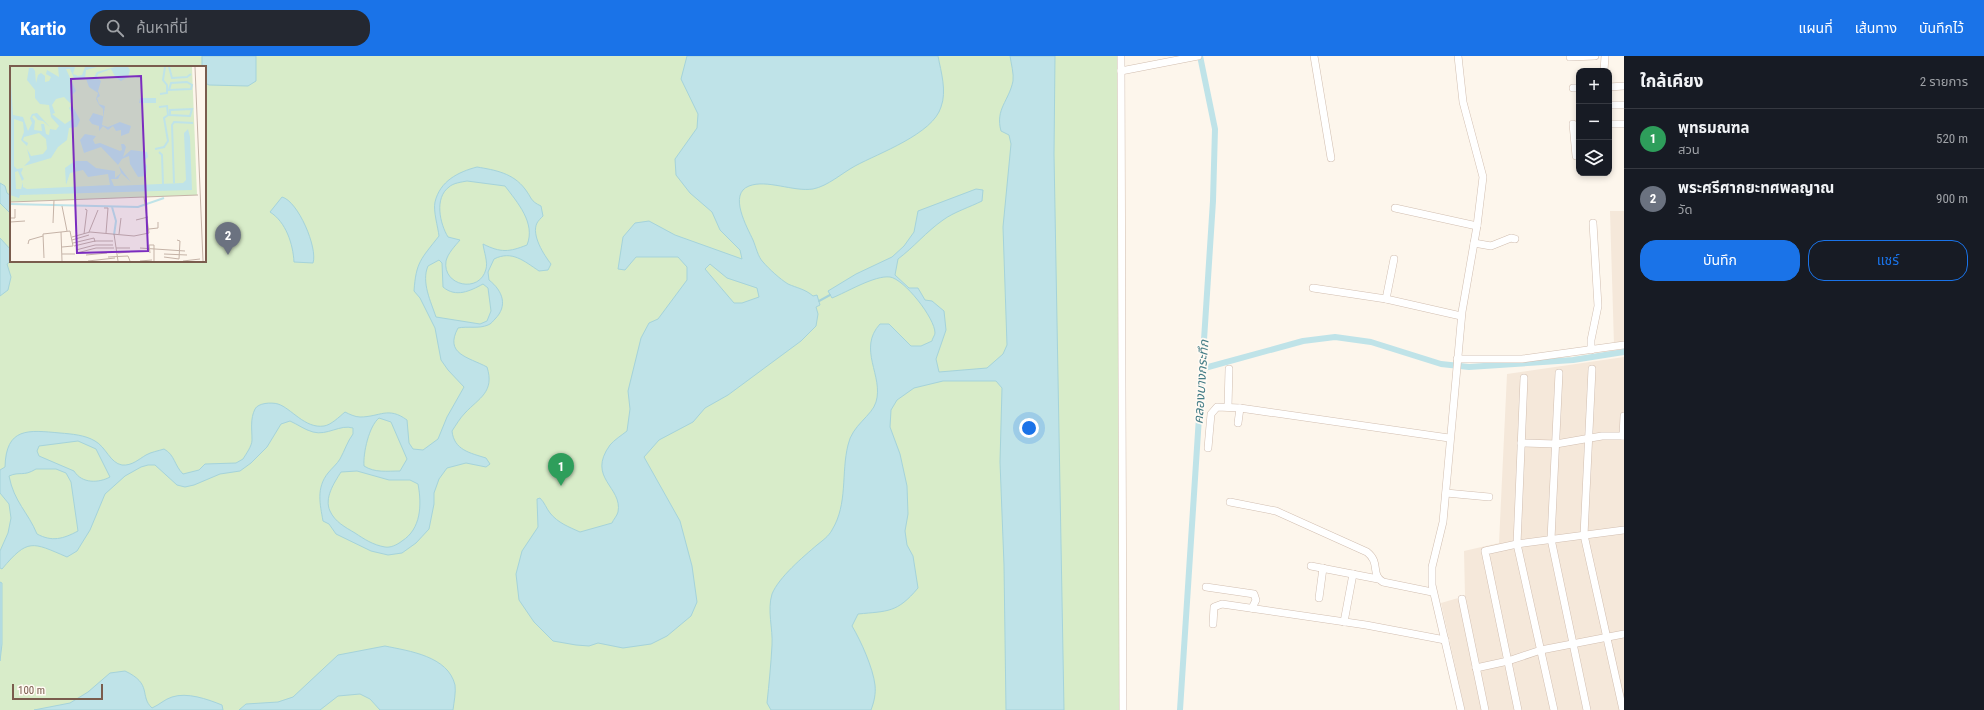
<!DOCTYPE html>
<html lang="th">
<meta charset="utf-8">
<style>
:root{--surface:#171b24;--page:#242831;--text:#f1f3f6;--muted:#9ea1a6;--line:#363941;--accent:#1a73e8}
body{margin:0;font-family:"Roboto Condensed","Noto Sans Thai",sans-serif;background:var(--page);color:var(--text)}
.controls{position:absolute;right:12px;top:12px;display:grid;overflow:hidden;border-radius:8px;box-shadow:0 2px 6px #0003}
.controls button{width:36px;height:36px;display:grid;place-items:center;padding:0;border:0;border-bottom:1px solid var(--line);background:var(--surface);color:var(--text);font:20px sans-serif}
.scale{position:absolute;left:12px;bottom:10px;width:91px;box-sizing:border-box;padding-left:4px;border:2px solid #7a5c4d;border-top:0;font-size:11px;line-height:14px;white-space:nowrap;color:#7a5c4d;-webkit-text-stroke:3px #fffaf3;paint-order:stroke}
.you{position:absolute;left:1029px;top:372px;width:14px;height:14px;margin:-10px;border:3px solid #fff;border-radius:50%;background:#1a73e8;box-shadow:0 0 0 6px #1a73e833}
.badge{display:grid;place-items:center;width:26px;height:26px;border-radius:50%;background:var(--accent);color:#fff;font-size:13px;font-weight:700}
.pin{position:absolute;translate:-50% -33px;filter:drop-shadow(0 1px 2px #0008)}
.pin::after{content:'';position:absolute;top:21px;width:14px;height:12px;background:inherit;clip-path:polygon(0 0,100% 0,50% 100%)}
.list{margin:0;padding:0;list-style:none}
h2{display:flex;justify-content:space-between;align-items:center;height:52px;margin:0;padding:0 16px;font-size:17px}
h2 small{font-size:13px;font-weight:400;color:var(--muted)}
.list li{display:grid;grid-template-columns:26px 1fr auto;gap:12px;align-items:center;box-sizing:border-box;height:60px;padding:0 16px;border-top:1px solid var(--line)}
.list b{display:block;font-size:15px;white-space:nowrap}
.list p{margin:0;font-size:13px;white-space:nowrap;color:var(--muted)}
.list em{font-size:13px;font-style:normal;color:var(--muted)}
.actions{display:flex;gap:8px;padding:12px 16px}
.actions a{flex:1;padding:9px 0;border:1px solid var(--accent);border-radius:16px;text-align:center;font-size:14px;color:var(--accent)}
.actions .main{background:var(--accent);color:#fff}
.icon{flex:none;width:22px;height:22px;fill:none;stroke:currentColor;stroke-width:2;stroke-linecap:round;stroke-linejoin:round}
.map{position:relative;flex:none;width:1624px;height:654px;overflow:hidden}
header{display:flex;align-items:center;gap:24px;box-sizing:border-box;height:56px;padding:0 20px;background:var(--accent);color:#fff}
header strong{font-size:19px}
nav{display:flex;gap:22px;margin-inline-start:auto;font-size:14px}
.search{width:280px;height:36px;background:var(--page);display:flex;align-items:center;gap:10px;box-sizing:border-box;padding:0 14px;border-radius:16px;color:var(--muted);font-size:15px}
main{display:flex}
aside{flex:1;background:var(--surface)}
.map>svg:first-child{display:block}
.residential{fill:#f5e8da}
.green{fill:#d8ecc9;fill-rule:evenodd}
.water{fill:#bfe3e8;stroke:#a5d3da;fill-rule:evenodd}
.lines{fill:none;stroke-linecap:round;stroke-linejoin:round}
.stream{stroke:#a5d3da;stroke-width:2}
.canal{stroke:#bfe3e8;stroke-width:6}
.minor-casing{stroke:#d1beb0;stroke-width:8}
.minor{stroke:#fff;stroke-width:7}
.labels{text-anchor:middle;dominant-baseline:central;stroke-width:3.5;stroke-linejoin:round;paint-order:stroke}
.water-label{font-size:13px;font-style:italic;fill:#437c86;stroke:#fffaf3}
.inset-river{fill:none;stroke:#bfe3e8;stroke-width:2}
.inset-road{fill:none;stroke:#c5b3a7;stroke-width:1}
.view{fill:#7b2cbf;fill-opacity:0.15;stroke:#7b2cbf;stroke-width:2}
.inset-edge{fill:none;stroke:#7a5c4d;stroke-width:2}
</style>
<header>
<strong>Kartio</strong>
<div class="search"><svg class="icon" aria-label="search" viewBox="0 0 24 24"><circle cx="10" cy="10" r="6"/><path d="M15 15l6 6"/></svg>ค้นหาที่นี่</div>
<nav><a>แผนที่</a><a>เส้นทาง</a><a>บันทึกไว้</a></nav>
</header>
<main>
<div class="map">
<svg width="1624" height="654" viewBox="0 0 1624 654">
<rect width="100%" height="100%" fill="#fdf6ec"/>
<g class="residential">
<polygon points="1610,155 1624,155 1624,287 1614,289"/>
<polygon points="1624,301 1624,654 1465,654 1441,547 1465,540 1464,495 1499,487 1507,318"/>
</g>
<path class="green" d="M 0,0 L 1120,0 L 1124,654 L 0,654 ZM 11,11 L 205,11 L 205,205 L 11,205 Z"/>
<g class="water">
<polygon points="202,0 256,0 256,25 248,30 209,29 205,27 205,11 202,11"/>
<path d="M 687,0 L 938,0 C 941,16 947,35 941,51 C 933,78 879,97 855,110 C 842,117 828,130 813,133 C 793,136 767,123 749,130 C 728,138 747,171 753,184 C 756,191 758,201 763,206 C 769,213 780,223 788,228 C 797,232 805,233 813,240 L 817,239 L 820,249 L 816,251 L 818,258 L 816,270 L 801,285 L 728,339 L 705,352 L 693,366 L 659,384 L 644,401 L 680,465 L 692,510 L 697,546 L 691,560 L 667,580 L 651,588 L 623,592 L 598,587 L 589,590 L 576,589 L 553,585 L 534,566 L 519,544 L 516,518 L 522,495 L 538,471 L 537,443 L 540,442 C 545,447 546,452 550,457 C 558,467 569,471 580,476 L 612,467 C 613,464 617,460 618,456 C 623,431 586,422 610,389 C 614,384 622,379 627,375 L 630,353 L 628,335 L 641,282 L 649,267 L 658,263 L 687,224 L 687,211 L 678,201 L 636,201 L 625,214 L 618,213 L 623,181 L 635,167 L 649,165 L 675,179 L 742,203 L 740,194 L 720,174 L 712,156 L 690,137 L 676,119 L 675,103 L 697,72 L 698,58 L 681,23 ZM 710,208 L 727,222 L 757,232 L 759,241 L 742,247 L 734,247 L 705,213 Z"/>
<path d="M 1010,0 L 1055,0 L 1054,98 L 1064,654 L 1006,654 L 1004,509 L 1000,406 L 1002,332 L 996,325 L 943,325 L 914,332 L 897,344 L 891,354 L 890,371 L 900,398 L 907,430 L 908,458 L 905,475 L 907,489 L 913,500 L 918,532 C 897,557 888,555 858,558 L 852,570 C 861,585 873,612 875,629 C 876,638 874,646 871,654 L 771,654 L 767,647 C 769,628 771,608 772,589 C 773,573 767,554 772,538 C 779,521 803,501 817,489 C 822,485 829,480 832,474 C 848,448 841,417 848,389 C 852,369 872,360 876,346 C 884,320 857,293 880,268 L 889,268 L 911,290 L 921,290 L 932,285 C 932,283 935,279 935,277 C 935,262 904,223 890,221 C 875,219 847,236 832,242 L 828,235 L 856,218 L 892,201 L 904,190 L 914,176 L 918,155 L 976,133 L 983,134 L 982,145 C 970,151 954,156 943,164 C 926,176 914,191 898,203 L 895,219 L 909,232 L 918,232 L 925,244 L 932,245 L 944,255 L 946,274 L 936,303 L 939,316 L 987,312 L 1003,298 L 1007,289 L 1003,171 L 1011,88 L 1009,79 L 1001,75 C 995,53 1009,45 1013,25 C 1014,18 1011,7 1010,0 Z"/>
<path d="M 477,111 C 495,114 513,117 525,133 C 532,142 530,145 541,150 L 543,160 C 541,162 538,165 537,167 C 531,179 544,199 551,208 L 548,214 L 539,215 C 524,205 512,194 494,203 L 488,216 L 489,224 C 503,235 508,250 495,263 C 493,265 491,268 488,269 C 479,273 467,270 458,272 C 444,298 468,301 487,311 C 495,336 479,342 465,357 C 460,362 456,369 452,375 C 454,394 470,397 486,402 L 490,408 L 486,411 L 466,407 L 447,412 L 439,423 L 434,437 L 434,448 L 429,473 L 416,487 L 402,497 L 388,499 L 371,495 L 336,478 L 329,468 L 323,465 C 320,448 316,432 328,417 C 332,412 337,408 340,403 C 345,394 347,386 353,378 L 353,372 C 340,368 327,380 313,376 C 305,374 297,368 290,365 L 281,368 L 267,391 L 251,407 L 240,415 L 220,418 L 194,429 L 185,431 L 177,429 L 155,409 L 148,409 L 141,411 L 125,420 L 105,438 L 90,474 L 77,495 L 67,501 C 32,486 28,482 2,513 L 0,512 L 0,495 L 8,477 L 11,462 L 9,448 L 0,437 L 0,414 L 5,411 C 6,371 28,374 60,377 C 72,378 85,379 95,385 C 106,391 110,407 122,409 C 132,410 139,403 146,399 C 151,396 158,395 164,393 C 175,399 174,409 183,418 L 199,414 L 205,408 L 236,407 L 243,403 C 246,398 252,390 252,384 C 252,373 250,363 255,353 C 258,347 271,346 278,348 C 291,352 305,373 324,370 C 331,369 339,361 345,356 C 349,358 355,361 360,361 C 380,361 388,350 407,364 L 409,387 L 413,393 L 423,394 L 438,383 L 447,361 L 464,331 L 448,314 L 441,304 L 435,272 L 420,242 L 414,235 C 416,206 421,203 439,180 C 438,171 433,155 435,146 C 440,125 458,116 477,111 ZM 467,125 L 505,130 C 517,146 536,167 527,189 C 509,196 501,197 483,188 C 484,196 488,206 486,213 C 480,238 442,230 446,205 C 448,197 455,190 460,184 L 448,181 C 440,168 434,142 449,131 C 453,127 462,126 467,125 ZM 439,204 L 442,207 L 443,231 C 456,242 470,235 483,228 L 488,232 L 491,255 L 487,265 L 480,268 L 436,261 C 431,246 421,226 428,210 ZM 379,362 L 391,366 L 407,403 L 400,415 C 387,415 375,417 364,410 C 363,397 369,370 379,362 ZM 78,385 L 96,393 L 110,421 C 99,427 82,428 74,415 L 39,400 L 37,395 L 39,390 ZM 36,413 L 56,413 L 66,417 L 71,426 L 78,475 C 63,483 52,486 37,478 C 28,456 14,446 9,420 C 20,415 23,421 36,413 ZM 357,415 L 389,424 L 410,424 L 418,428 C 422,449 421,473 402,485 C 397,489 390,492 385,491 C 373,489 364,483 355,477 C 345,471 335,466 330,455 C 324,442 334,427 341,416 Z"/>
<polygon points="0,127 5,130 7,137 11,140 11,158 0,147"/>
<path d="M 282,141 C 298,145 318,192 313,207 L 294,206 C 293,188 286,166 270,156 Z"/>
<polygon points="0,182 11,194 11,205 7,208 11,221 8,234 0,240"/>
<polygon points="0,526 2,527 2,588 0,605"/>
<path d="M 385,590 C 409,595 448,600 455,629 C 456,636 454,646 453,654 L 380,654 L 370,643 L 360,638 L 338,640 L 320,654 L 239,654 L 246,648 L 278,646 L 293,641 L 338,599 Z"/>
<path d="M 125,615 C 153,628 139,640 152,652 C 159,649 165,643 172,641 C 187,636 207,643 222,649 L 223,654 L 34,654 L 70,647 L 88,636 L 110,617 Z"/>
</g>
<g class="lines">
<polyline class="stream" points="819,245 830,239"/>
<g class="canal">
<polyline points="1201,313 1303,285 1335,281 1371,286 1441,308 1469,311 1573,304 1624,296"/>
<polyline points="1180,654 1213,145 1215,73 1200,0"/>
</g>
<g class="minor-casing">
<g id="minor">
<polyline points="1121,0 1123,654"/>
<polyline points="1314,0 1331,102"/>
<polyline points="1458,0 1463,46 1483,121 1477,170 1462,256 1443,466 1432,511 1432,529 1461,654"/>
<polyline points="1570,1 1595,0"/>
<polyline points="1121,15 1198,0"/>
<polyline points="1604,15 1605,0"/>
<polyline points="1609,31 1624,30"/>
<polyline points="1573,32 1579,32"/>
<polyline points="1609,49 1624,49"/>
<polyline points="1573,68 1576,100"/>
<polyline points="1609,68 1624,68"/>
<polyline points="1395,152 1477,170"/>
<polyline points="1474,187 1491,190 1511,182 1515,183"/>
<polyline points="1313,232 1386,243 1461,260"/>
<polyline points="1386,243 1394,203"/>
<polyline points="1591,294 1591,284 1598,250 1593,167"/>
<polyline points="1457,303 1522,303 1624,289"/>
<polyline points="1592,313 1584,479 1623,654"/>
<polyline points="1559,317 1551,483 1587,654"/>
<polyline points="1524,322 1517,488 1554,654"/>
<polyline points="1228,351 1229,313"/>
<polyline points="1238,367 1240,352"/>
<polyline points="1623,380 1624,360"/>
<polyline points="1521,387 1556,388 1602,380 1624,380"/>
<polyline points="1208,392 1211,358 1217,351 1240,352 1449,382"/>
<polyline points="1446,437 1489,441"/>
<path d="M 1230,446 L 1276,455 L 1367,496 C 1381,507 1370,518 1383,526 L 1432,536"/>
<polyline points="1311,510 1378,523"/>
<polyline points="1206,531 1254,538 1256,544 1252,552"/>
<polyline points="1319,542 1323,512"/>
<polyline points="1462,543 1485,654"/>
<polyline points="1344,566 1353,518"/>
<polyline points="1213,568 1214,551 1222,548 1366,569 1445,584"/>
<polyline points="1476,612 1508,605 1541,594 1624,578"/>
<polyline points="1518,654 1485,495 1517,488 1624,474"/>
</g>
</g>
<use href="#minor" class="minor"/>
</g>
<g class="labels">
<g class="water-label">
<text transform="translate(1201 326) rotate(-86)">คลองบางกระทึก</text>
</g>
</g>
<g transform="translate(10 10)">
<rect width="196" height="196" fill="#fdf6ec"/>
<path d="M 0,1 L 182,1 L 187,129 L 0,136 Z" fill="#d8ecc9"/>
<path d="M 0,1 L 3,49 L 13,51 L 18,65 L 22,57 L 20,52 L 22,48 L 27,47 L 40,61 L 33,55 L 28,54 L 24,49 L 22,51 L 25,55 L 24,64 L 32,65 L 31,58 L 34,58 L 36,68 L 39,69 L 40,63 L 46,64 L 49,60 L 41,51 L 39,39 L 30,38 L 25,32 L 25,24 L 17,14 L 19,2 L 23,2 L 25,5 L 26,17 L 28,9 L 31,7 L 35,10 L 35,16 L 39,15 L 41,11 L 36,8 L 37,4 L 49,11 L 48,1 L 65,1 L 63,8 L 68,10 L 72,9 L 75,1 L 87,1 L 76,4 L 75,13 L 64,12 L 60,3 L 56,3 L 66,25 L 62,29 L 63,35 L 60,37 L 54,31 L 46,33 L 42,39 L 45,47 L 42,48 L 55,58 L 64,52 L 59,42 L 62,39 L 70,54 L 67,61 L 59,62 L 57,74 L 48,81 L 41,92 L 14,100 L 20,94 L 17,83 L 21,90 L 33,88 L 37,83 L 36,73 L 29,67 L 14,71 L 13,74 L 18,77 L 17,80 L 11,74 L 14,66 L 13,56 L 4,53 L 4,100 L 7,103 L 13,102 L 11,107 L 14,113 L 12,115 L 8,105 L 5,106 L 6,123 L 11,123 L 13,116 L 13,121 L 17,123 L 100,119 L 98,108 L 78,111 L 73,104 L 60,107 L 56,119 L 55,102 L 65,95 L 77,95 L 86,102 L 105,105 L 105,112 L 111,107 L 109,100 L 121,116 L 111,107 L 108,113 L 101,113 L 104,120 L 173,117 L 176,114 L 174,67 L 178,63 L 180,71 L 182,124 L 10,129 L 9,132 L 0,129 ZM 105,1 L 118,1 L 120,4 L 118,11 L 111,15 L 106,12 L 101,3 L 88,8 L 87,11 L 91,15 L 88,25 L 90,30 L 87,32 L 89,38 L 95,40 L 92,59 L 98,61 L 110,56 L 121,60 L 119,67 L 111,70 L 111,64 L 106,65 L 103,60 L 98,64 L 93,60 L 89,65 L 89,60 L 82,58 L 79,54 L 83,47 L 93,50 L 93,43 L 89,39 L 86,33 L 88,27 L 79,21 L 76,13 L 83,13 L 87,6 ZM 146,32 L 146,37 L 129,37 L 130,32 ZM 75,68 L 86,70 L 83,74 L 85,78 L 90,77 L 110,85 L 112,84 L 111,78 L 114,78 L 116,81 L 113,91 L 121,84 L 137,86 L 138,91 L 134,95 L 137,100 L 136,110 L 128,111 L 120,98 L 119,90 L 112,93 L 108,99 L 91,81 L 74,87 L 70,74 Z" fill="#bfe3e8"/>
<path class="inset-river" d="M 159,1 L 162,12 L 177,11 L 181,8M 177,16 L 182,19 L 181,23 L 159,24 L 161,17 ZM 150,28 L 157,27 L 157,19 L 153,14 L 155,1M 182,43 L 180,50 L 160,49 L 160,44 ZM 145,83 L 154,81 L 158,75 L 154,52 L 158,49 L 157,40 L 149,41M 149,86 L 152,89 L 153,118M 164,117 L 162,59 L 164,56 L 183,57M 0,138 L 128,141 L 154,132M 102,141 L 106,155 L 104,169"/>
<path class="inset-road" d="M 185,1 L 193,195M 0,136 L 188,129M 52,140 L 57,165M 94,142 L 98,142 L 96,167M 0,152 L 5,152 L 5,143M 126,154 L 138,151M 0,156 L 15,155M 43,157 L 44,134M 139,163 L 148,162 L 148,156M 51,166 L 52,195M 79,166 L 88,144M 74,168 L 77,144 L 75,143M 104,168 L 108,195M 109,168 L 111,152M 62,171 L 80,166 L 124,170 L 139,167 L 134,131M 62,174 L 79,169M 63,177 L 84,172 L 85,176M 18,178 L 19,174 L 33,170M 64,180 L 85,175 L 103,175M 106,182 L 120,182M 130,182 L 175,185M 66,184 L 85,179 L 103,179M 67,187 L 86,182 L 104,182M 108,187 L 120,186M 140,187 L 139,179 L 144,179 L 144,195M 52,188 L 65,188M 154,188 L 177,189M 76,189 L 97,187M 98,191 L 118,190 L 120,195M 154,191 L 169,193 L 170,175 L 167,174M 34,192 L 33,168 L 60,165 L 63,180 L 52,181M 78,195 L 105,192M 130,195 L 142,194M 173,195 L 190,193"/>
<path class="view" d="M 131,10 L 138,185 L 67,187 L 61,13 Z"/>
<rect width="196" height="196" class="inset-edge"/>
</g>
</svg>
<div class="controls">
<button>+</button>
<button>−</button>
<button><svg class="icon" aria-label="layers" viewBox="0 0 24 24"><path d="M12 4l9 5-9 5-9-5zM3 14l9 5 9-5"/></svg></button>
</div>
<div class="scale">100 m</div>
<div class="you"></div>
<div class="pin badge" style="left:561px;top:430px;background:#2e9e5b">1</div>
<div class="pin badge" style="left:228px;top:199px;background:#6b7280">2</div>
</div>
<aside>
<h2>ใกล้เคียง<small>2 รายการ</small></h2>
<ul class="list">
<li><span class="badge" style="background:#2e9e5b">1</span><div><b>พุทธมณฑล</b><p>สวน</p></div><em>520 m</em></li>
<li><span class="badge" style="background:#6b7280">2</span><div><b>พระศรีศากยะทศพลญาณ</b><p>วัด</p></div><em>900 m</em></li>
</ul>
<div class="actions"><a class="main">บันทึก</a><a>แชร์</a></div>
</aside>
</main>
